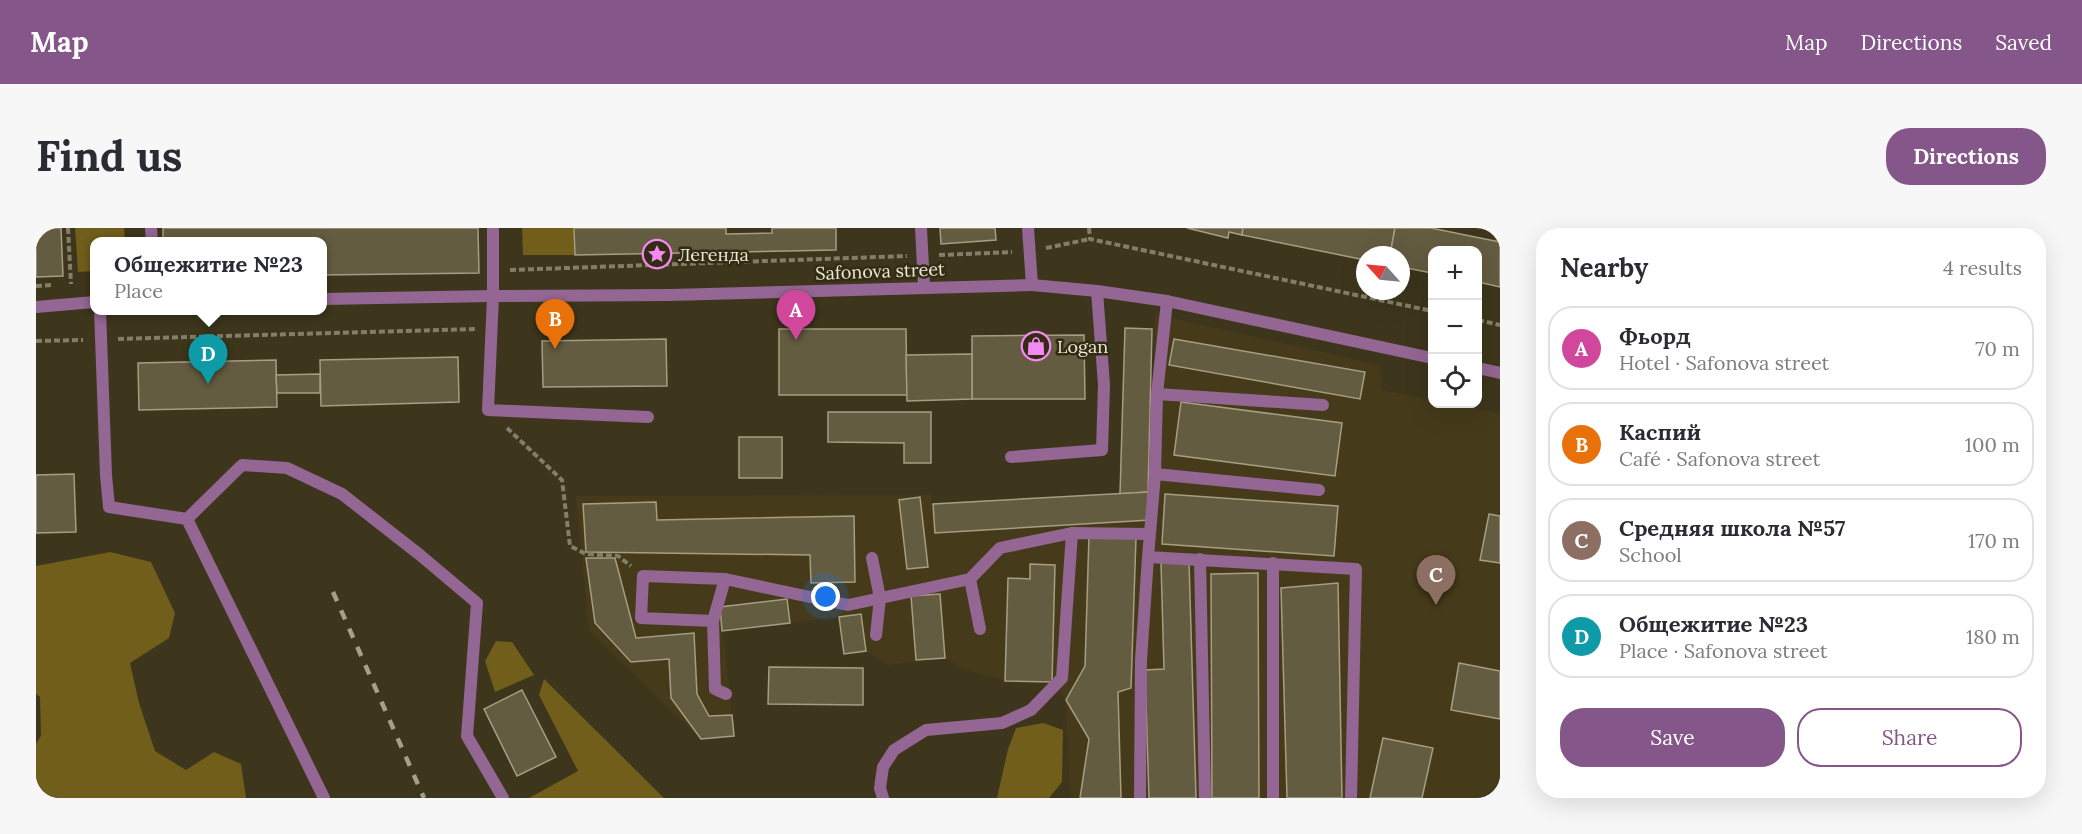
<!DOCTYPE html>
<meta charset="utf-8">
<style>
:root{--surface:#fff;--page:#f7f7f7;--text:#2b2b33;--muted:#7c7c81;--line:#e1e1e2;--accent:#855689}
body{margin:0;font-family:Lora,serif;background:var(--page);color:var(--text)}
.controls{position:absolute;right:18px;top:18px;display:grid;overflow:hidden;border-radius:12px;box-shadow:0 6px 24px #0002}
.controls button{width:54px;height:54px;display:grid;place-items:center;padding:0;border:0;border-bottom:2px solid var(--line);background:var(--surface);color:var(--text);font:30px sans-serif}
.compass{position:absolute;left:1320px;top:18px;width:54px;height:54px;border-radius:50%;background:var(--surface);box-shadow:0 6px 24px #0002;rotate:297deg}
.you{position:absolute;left:790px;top:369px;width:21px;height:21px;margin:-15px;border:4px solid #fff;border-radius:50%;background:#1a73e8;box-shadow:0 0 0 9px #1a73e833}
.badge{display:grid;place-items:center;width:39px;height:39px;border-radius:50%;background:var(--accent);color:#fff;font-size:20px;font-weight:700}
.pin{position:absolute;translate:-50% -50px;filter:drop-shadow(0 2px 3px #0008)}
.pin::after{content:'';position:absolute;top:32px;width:21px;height:18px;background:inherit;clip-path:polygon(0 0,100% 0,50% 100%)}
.popup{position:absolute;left:54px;top:9px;width:237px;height:78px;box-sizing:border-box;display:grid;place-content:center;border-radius:12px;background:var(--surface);filter:drop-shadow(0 2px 4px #0005);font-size:20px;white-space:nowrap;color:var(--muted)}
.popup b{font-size:22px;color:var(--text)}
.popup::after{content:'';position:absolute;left:50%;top:100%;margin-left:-12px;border:12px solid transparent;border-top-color:var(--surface)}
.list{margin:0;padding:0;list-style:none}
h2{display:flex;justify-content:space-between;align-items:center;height:78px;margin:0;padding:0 24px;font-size:26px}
h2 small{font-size:20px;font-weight:400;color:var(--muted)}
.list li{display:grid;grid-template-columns:39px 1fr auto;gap:18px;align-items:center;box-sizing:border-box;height:84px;margin:0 12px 12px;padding:0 12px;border:2px solid var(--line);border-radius:24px}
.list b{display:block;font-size:22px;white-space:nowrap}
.list p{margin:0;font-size:20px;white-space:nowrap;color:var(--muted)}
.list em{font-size:20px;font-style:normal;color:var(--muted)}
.actions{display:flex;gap:12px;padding:18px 24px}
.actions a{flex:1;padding:14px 0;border:2px solid var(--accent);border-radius:24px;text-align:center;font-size:21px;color:var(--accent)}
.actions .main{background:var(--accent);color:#fff}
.icon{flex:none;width:33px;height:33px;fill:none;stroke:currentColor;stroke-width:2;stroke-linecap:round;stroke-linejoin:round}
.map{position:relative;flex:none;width:1464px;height:570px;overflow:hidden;border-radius:24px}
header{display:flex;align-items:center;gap:36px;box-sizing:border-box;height:84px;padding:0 30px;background:var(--accent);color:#fff}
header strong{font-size:28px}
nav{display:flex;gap:33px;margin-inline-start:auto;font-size:21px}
.intro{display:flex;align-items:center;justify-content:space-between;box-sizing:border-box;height:144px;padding:0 36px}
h1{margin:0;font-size:42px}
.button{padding:15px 27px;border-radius:24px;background:var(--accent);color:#fff;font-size:21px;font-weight:700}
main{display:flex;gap:36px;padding:0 36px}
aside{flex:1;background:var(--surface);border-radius:24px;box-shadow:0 6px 24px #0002}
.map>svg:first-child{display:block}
.built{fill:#453b1a}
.green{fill:#705e1a}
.building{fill:#645c41;stroke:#a79e82;stroke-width:1.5}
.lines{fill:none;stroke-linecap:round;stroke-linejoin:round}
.path{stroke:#847e68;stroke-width:4;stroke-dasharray:6 3;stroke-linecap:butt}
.service{stroke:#946693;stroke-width:12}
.minor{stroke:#946693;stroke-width:12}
.tertiary{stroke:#946693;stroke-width:12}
.rail{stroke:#a5a08c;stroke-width:4.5;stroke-dasharray:10 10;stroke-linecap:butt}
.labels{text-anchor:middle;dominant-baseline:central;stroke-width:5;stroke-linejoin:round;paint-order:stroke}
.poi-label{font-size:18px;fill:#ece8d8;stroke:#332c12;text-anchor:start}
.street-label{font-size:18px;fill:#ece8d8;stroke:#332c12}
</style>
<header>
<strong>Map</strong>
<nav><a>Map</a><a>Directions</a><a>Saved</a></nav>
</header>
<div class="intro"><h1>Find us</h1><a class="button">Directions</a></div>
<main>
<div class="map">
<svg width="1464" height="570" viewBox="0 0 1464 570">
<rect width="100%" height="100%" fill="#3d361c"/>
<polygon class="built" points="1119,86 1343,137 1346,162 1396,172 1396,176 1414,176 1464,185 1464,570 1034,570 1030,472 1016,454 969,453 925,440 909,430 852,437 830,423 825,386 687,403 698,508 665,511 553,403 540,268 895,267 899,305 1113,292"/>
<g class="green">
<polygon points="39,0 88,0 89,13 58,14 58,43 42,44"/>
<polygon points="486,0 538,0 539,27 487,27"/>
<polygon points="74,324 115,334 139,385 133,410 94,435 103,475 119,523 150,542 178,524 205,536 210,570 0,570 0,516 5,508 4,469 0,466 0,338"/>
<polygon points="460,413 476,414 498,447 459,464 449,433"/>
<polygon points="508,451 628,570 493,570 542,543 503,467"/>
<polygon points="1007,495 1027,502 1026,554 1013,570 961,570 972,521 980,500"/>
</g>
<g class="building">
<polygon points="0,0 25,0 27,48 0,49"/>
<polygon points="127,0 442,0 443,45 286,47 286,14 127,14"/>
<polygon points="538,0 690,0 690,6 736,5 736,0 800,0 800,22 539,27"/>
<polygon points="904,0 959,0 960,12 905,16"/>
<polygon points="1151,0 1207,0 1206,7 1193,4 1192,10"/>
<polygon points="1207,0 1359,0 1354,27 1329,27 1329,32 1206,7"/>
<polygon points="1359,0 1395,0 1464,14 1464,59 1442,54 1442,22 1396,22 1396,45 1365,39 1365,27 1354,27"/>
<polygon points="1089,100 1116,101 1112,264 1084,266"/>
<polygon points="743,101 870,101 871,167 743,167"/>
<polygon points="1048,107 1049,171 936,171 936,108"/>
<polygon points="630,111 631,158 507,159 506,113"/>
<polygon points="1138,111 1329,144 1324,171 1133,137"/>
<polygon points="936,126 936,171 871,173 870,127"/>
<polygon points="422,129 423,174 285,178 284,132"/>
<polygon points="240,132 241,179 103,182 102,135"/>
<polygon points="284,146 284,165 241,165 240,147"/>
<polygon points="1145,174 1306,195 1299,248 1138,227"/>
<polygon points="792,184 895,184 895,235 868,235 868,215 792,214"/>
<rect x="703" y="209" width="43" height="41"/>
<polygon points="38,246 40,304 0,305 0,247"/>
<polygon points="1112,264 1114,292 899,305 897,276"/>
<polygon points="1129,266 1302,278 1298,328 1126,316"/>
<polygon points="884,269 892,339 871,341 863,272"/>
<polygon points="620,274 621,292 818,288 819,354 775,355 774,327 550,324 547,276"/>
<polygon points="1453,286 1464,288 1464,335 1444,332"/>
<polygon points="1053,307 1100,310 1095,460 1082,464 1085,570 1044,570 1053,511 1030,472 1049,438"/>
<polygon points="550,330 579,330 600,410 658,405 661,466 673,488 696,487 698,508 665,511 635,470 633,431 595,434 559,395"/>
<polygon points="1153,334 1160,570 1113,570 1109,442 1128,441 1125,335"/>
<polygon points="994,336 1019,337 1016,454 969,453 972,350 994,351"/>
<polygon points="1222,345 1223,570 1176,570 1175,346"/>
<polygon points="1302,355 1306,570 1251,570 1245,360"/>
<polygon points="904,366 909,430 880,432 875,368"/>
<polygon points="751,371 754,395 686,403 684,379"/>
<polygon points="825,386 830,423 808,426 803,389"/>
<polygon points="1423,435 1464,443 1464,491 1415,482"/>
<polygon points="733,439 827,440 827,477 732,476"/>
<polygon points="486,462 520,529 481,548 448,481"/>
<polygon points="1347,510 1397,520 1386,570 1334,570"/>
</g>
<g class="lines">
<g class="path">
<polyline points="32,0 35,56"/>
<polyline points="1053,0 1054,11 1396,83"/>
<polyline points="1010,20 1054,11"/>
<polyline points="903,27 976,24"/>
<polyline points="474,42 871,28"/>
<polyline points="0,58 17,57"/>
<polyline points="1442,92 1464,97"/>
<polyline points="82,111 440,101"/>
<polyline points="0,113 47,112"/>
<polyline points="471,200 526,252 534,318 550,326 582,328 595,338"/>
</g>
<g class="service">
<polyline points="115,0 116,14"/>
<polyline points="885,0 888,59"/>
<polyline points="457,68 452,182 612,189"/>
<polyline points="1131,73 1121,166 1119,246 1112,329 1320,341 1315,570"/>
<polyline points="64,82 70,247 73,279 151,291 206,237 251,240 306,266 384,327 441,375 431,508 467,570"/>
<polyline points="1121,166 1287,177"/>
<polyline points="975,229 1066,222 1068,157 1061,63"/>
<polyline points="1119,246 1283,262"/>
<polyline points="151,291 288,570"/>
<polyline points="836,330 844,370 840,407"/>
<polyline points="1164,331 1169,570"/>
<polyline points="1237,335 1237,570"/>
<polyline points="934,351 944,401"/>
<polyline points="677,393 689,351"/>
<polyline points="690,466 679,461 677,393 605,390 607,348 689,351 812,377 934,351 964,320 1036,305 1113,306"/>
<polyline points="847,570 844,560 847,539 858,522 890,502 966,495 995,482 1026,450 1036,305"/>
<polyline points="1104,570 1105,432 1112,329"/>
</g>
<g class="minor">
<polyline points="457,0 457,68"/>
<polyline points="996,57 1061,63 1131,73 1396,130"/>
<polyline points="1442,140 1464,145"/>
</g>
<g class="tertiary">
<polyline points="286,71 457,68 634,67 996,57 992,0"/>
<polyline points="0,79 58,74"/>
</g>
<polyline class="rail" points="297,364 388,570"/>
</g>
<defs>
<g id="sight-ring" transform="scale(1.5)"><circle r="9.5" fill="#332c12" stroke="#f38af2" stroke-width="1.5"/><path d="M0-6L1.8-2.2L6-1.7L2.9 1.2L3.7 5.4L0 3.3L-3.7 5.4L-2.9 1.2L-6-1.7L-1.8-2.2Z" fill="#f38af2"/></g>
<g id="shop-ring" transform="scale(1.5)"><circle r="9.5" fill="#332c12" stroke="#f38af2" stroke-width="1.5"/><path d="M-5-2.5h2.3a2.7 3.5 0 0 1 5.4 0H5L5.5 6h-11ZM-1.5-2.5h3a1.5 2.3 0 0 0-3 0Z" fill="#f38af2"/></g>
</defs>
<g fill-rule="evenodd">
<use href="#sight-ring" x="621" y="26"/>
<use href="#shop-ring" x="1000" y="118"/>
</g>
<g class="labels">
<g class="poi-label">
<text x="642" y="26">Легенда</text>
<text x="1021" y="118">Logan</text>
</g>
<g class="street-label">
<text transform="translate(844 43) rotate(-2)">Safonova street</text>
</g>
</g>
</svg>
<div class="controls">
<button>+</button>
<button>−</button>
<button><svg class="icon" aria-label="locate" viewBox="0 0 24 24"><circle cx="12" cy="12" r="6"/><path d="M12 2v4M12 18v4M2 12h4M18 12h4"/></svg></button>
</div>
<svg class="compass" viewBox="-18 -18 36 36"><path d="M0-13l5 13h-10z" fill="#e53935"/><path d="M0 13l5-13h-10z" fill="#7c7c81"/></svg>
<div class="you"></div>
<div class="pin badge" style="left:760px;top:112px;background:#d1479c">A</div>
<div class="pin badge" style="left:519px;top:121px;background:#e8710a">B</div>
<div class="pin badge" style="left:1400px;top:377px;background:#8d6e63">C</div>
<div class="pin badge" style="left:172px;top:156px;background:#0f9aa8">D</div>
<div class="popup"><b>Общежитие №23</b>Place</div>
</div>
<aside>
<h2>Nearby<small>4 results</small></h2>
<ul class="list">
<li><span class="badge" style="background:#d1479c">A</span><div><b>Фьорд</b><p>Hotel · Safonova street</p></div><em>70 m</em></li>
<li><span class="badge" style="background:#e8710a">B</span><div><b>Каспий</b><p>Café · Safonova street</p></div><em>100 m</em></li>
<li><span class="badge" style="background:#8d6e63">C</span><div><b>Средняя школа №57</b><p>School</p></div><em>170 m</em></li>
<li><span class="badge" style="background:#0f9aa8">D</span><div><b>Общежитие №23</b><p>Place · Safonova street</p></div><em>180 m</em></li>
</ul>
<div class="actions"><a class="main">Save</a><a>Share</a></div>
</aside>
</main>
